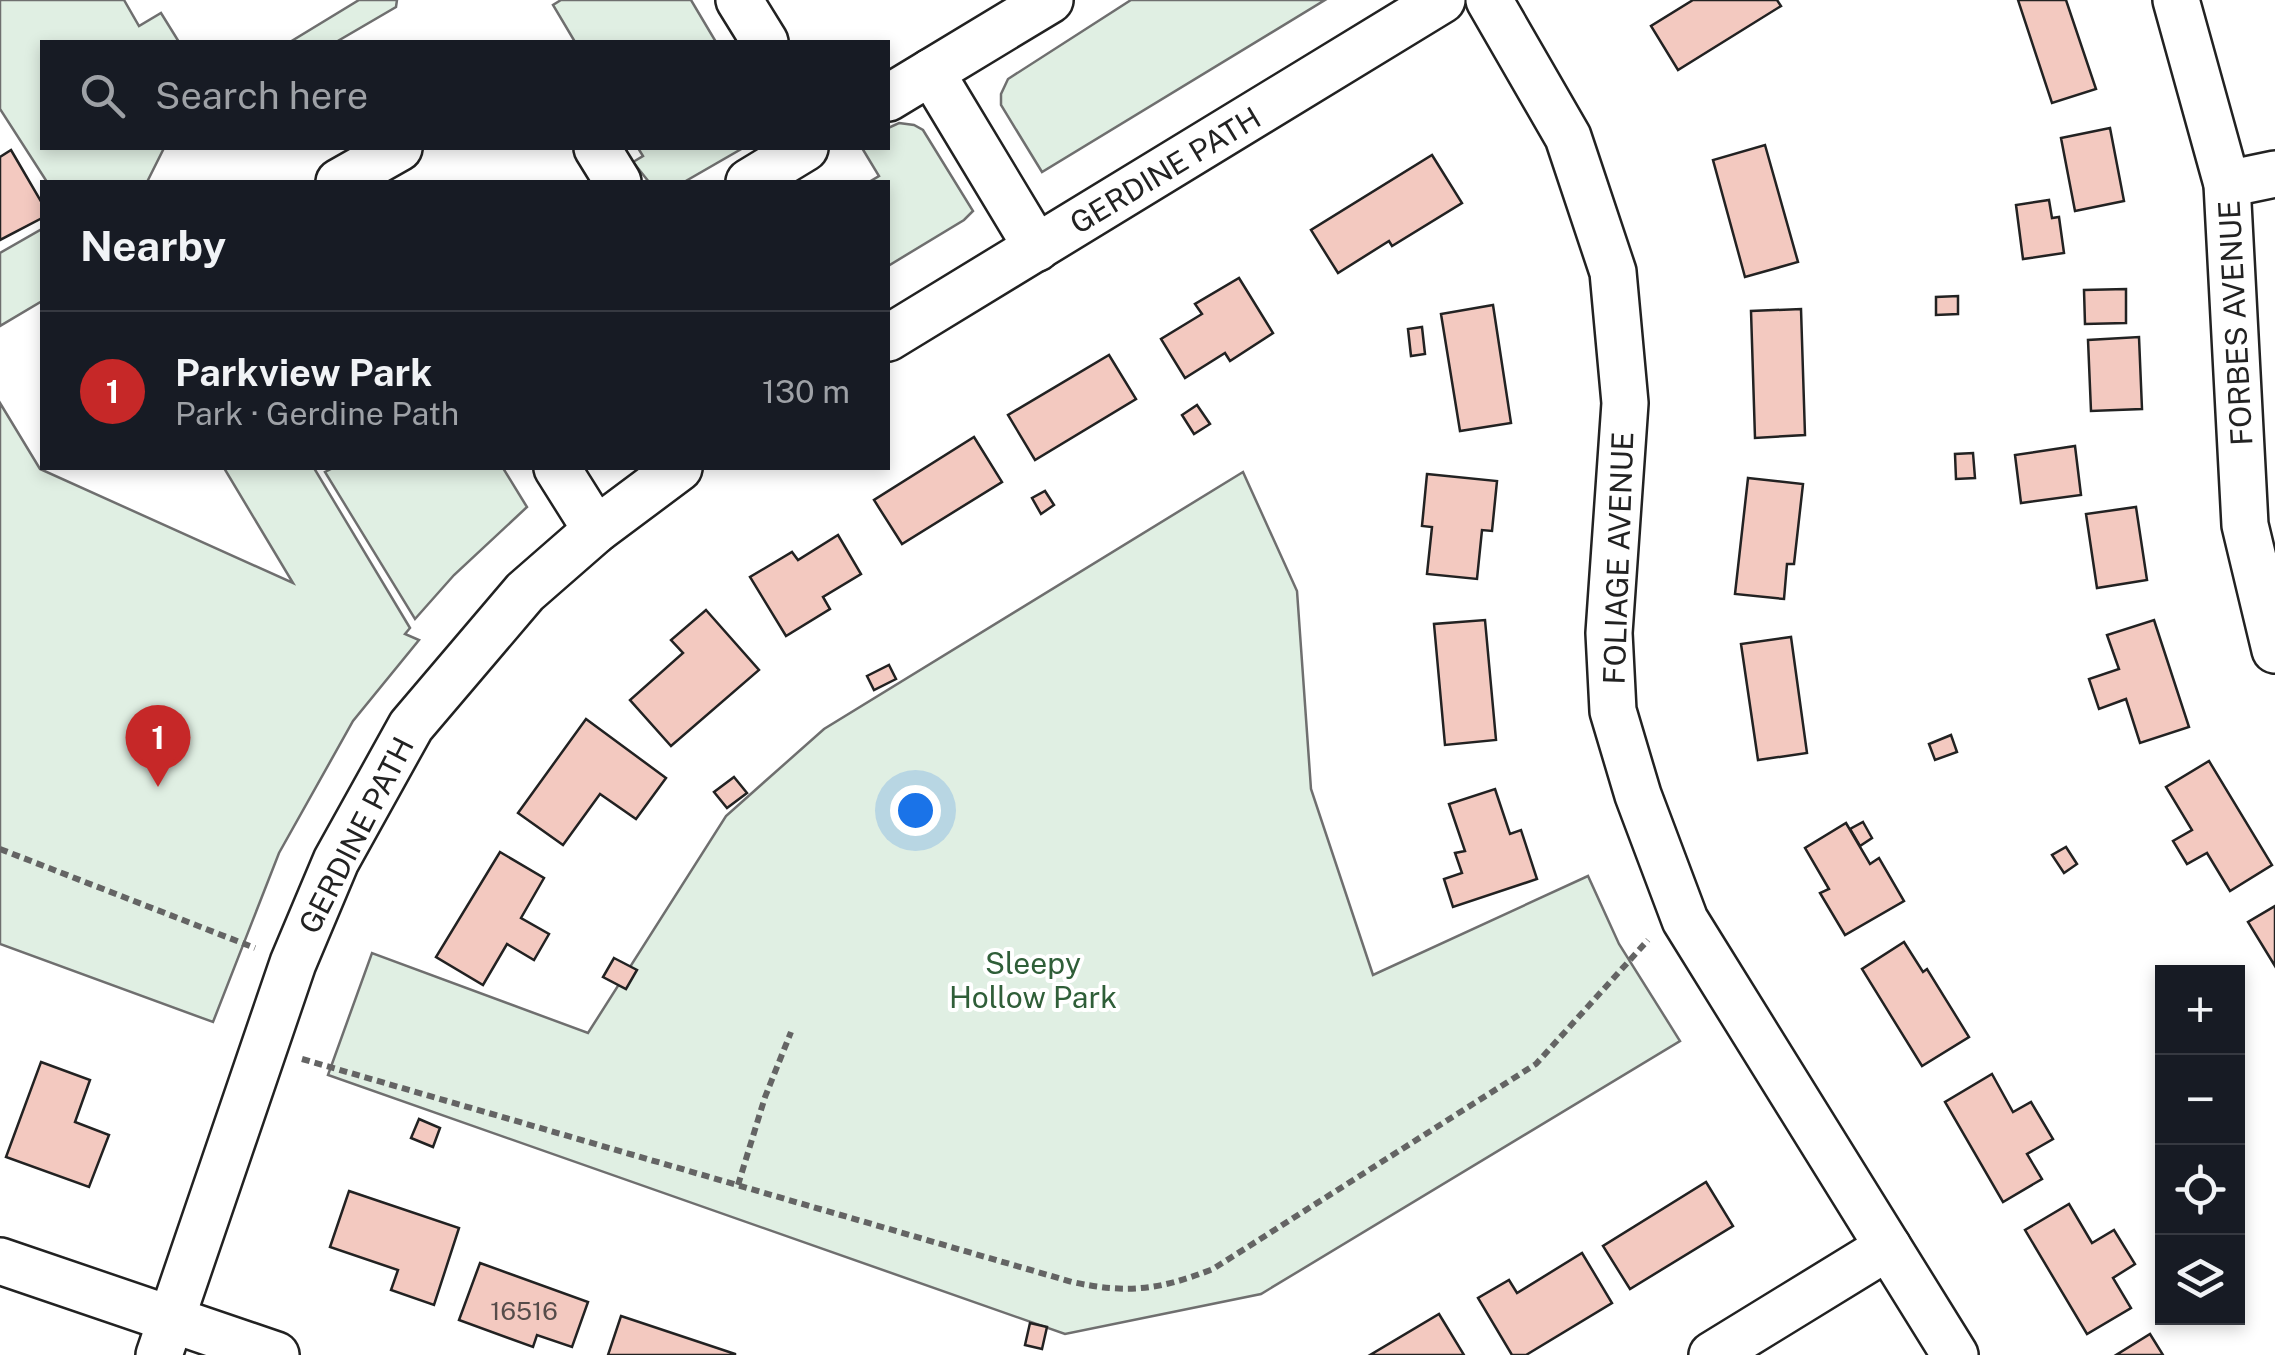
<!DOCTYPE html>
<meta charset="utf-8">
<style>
:root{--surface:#171b24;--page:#242831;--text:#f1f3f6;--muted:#9ea1a6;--line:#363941;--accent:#c62828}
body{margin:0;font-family:"Public Sans",sans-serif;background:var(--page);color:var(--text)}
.controls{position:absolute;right:30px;bottom:30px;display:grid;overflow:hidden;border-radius:0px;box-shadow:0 5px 15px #0003}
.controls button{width:90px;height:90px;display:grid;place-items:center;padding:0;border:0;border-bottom:2px solid var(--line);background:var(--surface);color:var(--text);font:50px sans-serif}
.you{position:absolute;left:915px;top:810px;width:35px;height:35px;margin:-25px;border:8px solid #fff;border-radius:50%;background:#1a73e8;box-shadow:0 0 0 15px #1a73e833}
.badge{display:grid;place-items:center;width:65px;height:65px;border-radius:50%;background:var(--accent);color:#fff;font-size:32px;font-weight:700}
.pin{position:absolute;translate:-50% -82px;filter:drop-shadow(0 2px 5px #0008)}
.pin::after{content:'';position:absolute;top:52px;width:35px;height:30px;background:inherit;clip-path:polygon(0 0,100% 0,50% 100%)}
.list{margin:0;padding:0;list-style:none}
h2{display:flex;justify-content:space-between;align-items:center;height:130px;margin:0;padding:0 40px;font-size:42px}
h2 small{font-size:32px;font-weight:400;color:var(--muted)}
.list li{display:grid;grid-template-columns:65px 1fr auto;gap:30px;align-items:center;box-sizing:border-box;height:160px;padding:0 40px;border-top:2px solid var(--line)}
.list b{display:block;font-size:38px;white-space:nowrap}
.list p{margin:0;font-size:32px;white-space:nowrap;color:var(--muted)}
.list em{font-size:32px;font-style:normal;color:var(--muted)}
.icon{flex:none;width:55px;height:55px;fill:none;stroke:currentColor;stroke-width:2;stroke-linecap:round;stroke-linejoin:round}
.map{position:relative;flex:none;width:2275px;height:1355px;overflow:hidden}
.search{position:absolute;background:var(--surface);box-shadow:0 5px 15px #0003;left:40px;top:40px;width:850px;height:110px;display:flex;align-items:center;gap:25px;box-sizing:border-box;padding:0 35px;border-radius:0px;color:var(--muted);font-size:38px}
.panel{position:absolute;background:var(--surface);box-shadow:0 5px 15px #0003;left:40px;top:180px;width:850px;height:290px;border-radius:0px}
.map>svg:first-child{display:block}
.green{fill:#e0efe3;stroke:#6f6f6f;stroke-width:2.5}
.building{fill:#f3c9c0;stroke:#222;stroke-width:2.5}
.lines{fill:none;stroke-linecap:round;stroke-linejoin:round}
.minor-casing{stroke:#222;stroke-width:50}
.path{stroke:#646464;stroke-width:6;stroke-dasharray:8 5;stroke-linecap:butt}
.minor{stroke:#fff;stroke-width:45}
.labels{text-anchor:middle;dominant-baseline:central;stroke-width:8;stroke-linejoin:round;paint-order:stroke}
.number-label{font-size:25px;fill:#564c4a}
.street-label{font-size:30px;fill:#222;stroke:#fff}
.park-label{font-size:30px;fill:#2f5e38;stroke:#fff}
</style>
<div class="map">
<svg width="2275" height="1355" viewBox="0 0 2275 1355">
<rect width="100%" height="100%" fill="#fff"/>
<g class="green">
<polygon points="0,0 124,0 139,26 161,13 179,42 42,42 42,148 164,148 147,182 47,182 0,109"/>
<polygon points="359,0 397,0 396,7 336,42 290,42"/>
<polygon points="561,0 691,0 716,42 575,42 553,5"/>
<polygon points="1131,0 1325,0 1042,172 1001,105 1001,94 1008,79"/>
<polygon points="899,123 914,125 923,130 973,211 964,220 888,266 888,182 869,182 879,176 862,148 888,148 888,128"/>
<polygon points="638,148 743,148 684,182 649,182 633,162 643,156"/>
<polygon points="42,229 42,301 0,326 0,253"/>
<polygon points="0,403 40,469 293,583 224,468 314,468 410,628 405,634 419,640 353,721 279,853 213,1022 0,944"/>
<polygon points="333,468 503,468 527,507 454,575 415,619 325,472"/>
<polygon points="1243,472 1297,591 1311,789 1373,975 1588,876 1619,944 1680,1041 1261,1294 1065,1334 328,1075 372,953 588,1033 726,816 824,729"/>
</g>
<g class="building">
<polygon points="1693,0 1777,0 1781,6 1678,70 1651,26"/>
<polygon points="2018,0 2066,0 2096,89 2052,103"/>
<polygon points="2110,128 2124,201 2075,211 2061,138"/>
<polygon points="1765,145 1798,262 1745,277 1713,160"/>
<polygon points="11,150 42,203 42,218 0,240 0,157"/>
<polygon points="1432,155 1462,203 1392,246 1389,241 1338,273 1311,230"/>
<polygon points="2049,200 2052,218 2059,217 2064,253 2023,259 2016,205"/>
<polygon points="1239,278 1273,333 1230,361 1225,353 1185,378 1161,339 1202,314 1195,304"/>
<polygon points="2126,289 2126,323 2085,324 2084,290"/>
<polygon points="1958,296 1958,314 1936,315 1936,297"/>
<polygon points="1493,305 1511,423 1460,431 1441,314"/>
<polygon points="1801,309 1805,435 1755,438 1751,311"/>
<polygon points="1422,327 1425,354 1411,356 1408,329"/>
<polygon points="2139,337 2142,409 2091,411 2088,340"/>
<polygon points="1109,355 1136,399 1035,460 1008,415"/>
<polygon points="1197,405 1210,424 1194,434 1182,415"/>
<polygon points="974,437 1002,482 902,544 874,500"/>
<polygon points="2075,446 2081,495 2021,503 2015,455"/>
<polygon points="1973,453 1975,478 1956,479 1955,454"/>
<polygon points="1427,474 1497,481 1492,531 1482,530 1477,579 1427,574 1432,527 1422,526"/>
<polygon points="1748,478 1803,484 1794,564 1787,564 1784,599 1735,594"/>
<polygon points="1045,491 1054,505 1041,514 1032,498"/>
<polygon points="2136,507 2147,580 2097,588 2086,514"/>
<polygon points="838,535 861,574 823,597 830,609 786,636 750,577 792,552 798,560"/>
<polygon points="706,610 759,670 671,746 630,700 683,653 671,640"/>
<polygon points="1485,620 1496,740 1445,745 1434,624"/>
<polygon points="2154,620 2189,727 2140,743 2126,699 2099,709 2089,679 2119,669 2107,635"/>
<polygon points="1791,637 1807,753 1758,760 1741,644"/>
<polygon points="889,665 896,679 874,690 867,676"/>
<polygon points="586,719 666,778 636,819 600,794 563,845 518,813"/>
<polygon points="1951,735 1957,752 1935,760 1929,744"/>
<polygon points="2209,761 2272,865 2230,891 2207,853 2187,864 2173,841 2192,830 2166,787"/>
<polygon points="734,777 747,793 727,808 714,792"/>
<polygon points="1495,789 1510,834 1521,830 1537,879 1453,907 1444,879 1462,873 1455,853 1465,851 1449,804"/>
<polygon points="1863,822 1872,838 1860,846 1850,829"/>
<polygon points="1846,823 1870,864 1879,858 1904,901 1845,935 1820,893 1829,889 1805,848"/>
<polygon points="2066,847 2077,864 2064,873 2052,855"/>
<polygon points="500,852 544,878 521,918 549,934 534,960 507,944 483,985 436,957"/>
<polygon points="2275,906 2275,966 2248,922"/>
<polygon points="1904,942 1923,972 1927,969 1969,1037 1922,1066 1862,969"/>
<polygon points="614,958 637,970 626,989 603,977"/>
<polygon points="41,1062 90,1080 75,1122 109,1135 89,1187 6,1157"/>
<polygon points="1992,1074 2013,1112 2031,1102 2053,1139 2027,1154 2042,1179 2003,1202 1945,1102"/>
<polygon points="419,1119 440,1128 433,1147 411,1138"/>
<polygon points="1706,1182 1733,1226 1630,1289 1603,1246"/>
<polygon points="349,1191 459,1228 434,1305 391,1290 398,1270 330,1247"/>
<polygon points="2069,1204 2092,1243 2114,1230 2135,1264 2113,1278 2131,1308 2087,1334 2025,1230"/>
<polygon points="1582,1253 1612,1303 1526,1355 1512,1355 1478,1298 1509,1280 1517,1293"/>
<polygon points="480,1263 588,1302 572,1347 537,1335 533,1347 459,1320"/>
<polygon points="1439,1314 1464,1355 1370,1355"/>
<polygon points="621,1316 735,1354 735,1355 608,1355"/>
<polygon points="1030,1323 1047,1327 1042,1349 1025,1345"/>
<polygon points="2150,1334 2163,1355 2116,1355"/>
</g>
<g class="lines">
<g class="minor-casing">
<g id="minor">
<polyline points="739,0 765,42"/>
<polyline points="1489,0 1568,137 1613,272 1625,403 1609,633 1613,711 1638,795 1685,920 1955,1355"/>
<polyline points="2176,0 2227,184 2245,525 2275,650"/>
<polyline points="931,72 1050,0"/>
<polyline points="888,98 931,72 1037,248"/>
<polyline points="597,148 618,182"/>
<polyline points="339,182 399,148"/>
<polyline points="749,182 805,148"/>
<polyline points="2227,184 2275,174"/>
<polyline points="888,338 1442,0"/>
<polyline points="557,468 596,530"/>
<polyline points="0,1261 276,1355"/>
<polyline points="159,1355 293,963 336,861 411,726 525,592 596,530 679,468"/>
<polyline points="1712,1355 1888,1247"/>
</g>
</g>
<g class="path">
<polyline points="0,849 255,948"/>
<path d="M 302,1059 L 1072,1282 C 1128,1294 1159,1290 1213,1269 L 1536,1064 L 1648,940"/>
<polyline points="738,1185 765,1097 791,1032"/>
</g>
<use href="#minor" class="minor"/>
</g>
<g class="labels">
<g class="number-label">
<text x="524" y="1311">16516</text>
</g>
<g class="street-label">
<text transform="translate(1165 170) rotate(-31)">GERDINE PATH</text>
<text transform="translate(2235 323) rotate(-93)">FORBES AVENUE</text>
<text transform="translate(1618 558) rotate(-88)">FOLIAGE AVENUE</text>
<text transform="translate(356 835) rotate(-63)">GERDINE PATH</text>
</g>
<g class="park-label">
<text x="1033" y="963">Sleepy<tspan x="1033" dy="34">Hollow Park</tspan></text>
</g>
</g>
</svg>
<div class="controls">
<button>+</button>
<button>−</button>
<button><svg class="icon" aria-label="locate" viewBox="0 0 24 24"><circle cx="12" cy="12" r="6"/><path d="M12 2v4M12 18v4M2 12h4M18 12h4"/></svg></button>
<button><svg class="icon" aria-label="layers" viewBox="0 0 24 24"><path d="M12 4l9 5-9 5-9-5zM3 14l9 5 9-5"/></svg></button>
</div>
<div class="you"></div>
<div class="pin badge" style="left:158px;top:787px">1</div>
<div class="search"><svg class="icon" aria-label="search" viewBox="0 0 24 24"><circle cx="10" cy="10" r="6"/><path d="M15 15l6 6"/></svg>Search here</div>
<section class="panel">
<h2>Nearby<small></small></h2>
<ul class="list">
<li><span class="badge">1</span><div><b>Parkview Park</b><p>Park · Gerdine Path</p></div><em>130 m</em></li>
</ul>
</section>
</div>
